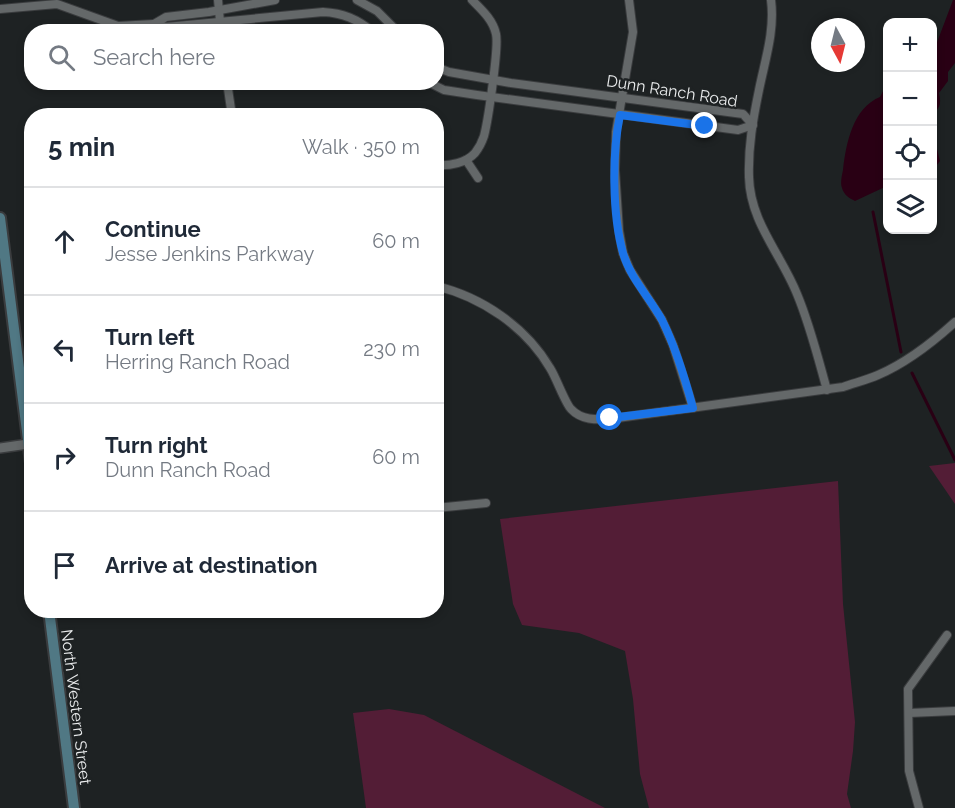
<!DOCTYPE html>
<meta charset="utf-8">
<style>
:root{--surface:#fff;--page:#f2f2f3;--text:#1f2937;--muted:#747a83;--line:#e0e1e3}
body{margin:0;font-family:Raleway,sans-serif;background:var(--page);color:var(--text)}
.controls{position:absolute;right:18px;top:18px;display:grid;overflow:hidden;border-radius:12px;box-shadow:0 3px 9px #0003}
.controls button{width:54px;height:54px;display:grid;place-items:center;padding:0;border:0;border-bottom:2px solid var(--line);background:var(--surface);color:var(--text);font:30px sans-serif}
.compass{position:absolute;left:811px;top:18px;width:54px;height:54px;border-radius:50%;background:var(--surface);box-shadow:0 3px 9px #0003;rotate:173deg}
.stop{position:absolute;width:18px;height:18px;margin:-14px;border:4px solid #1a73e8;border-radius:50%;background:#fff}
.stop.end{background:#1a73e8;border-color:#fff;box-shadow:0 2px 6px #0008}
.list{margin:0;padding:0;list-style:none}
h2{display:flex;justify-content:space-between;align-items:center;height:78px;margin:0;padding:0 24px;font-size:26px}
h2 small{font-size:20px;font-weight:400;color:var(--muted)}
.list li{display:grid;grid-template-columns:39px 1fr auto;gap:18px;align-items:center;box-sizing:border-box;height:108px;padding:0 24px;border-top:2px solid var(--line)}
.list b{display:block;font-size:22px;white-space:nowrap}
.list p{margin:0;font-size:20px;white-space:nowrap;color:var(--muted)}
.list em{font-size:20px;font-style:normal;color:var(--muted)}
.icon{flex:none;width:33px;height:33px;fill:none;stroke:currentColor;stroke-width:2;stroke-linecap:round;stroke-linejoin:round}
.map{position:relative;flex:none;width:955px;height:808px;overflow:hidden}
.search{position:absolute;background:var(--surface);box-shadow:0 3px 9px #0003;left:24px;top:24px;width:420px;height:66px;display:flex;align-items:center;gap:15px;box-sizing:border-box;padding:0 21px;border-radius:24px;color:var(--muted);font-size:22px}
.panel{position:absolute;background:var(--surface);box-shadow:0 3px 9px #0003;left:24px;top:108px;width:420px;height:510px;border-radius:24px}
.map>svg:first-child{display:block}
.green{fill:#531d36}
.water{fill:#290014}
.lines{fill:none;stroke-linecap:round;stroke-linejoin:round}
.stream{stroke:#290014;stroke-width:3}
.minor-casing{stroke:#3a3c3e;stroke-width:10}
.tertiary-casing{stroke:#3a3c3e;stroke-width:12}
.secondary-casing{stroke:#3a3c3e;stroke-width:14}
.minor{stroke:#646869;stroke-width:8}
.tertiary{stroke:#646869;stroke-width:9}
.secondary{stroke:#507884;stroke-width:10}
.route{stroke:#1a73e8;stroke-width:8}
.labels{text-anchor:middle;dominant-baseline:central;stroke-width:5;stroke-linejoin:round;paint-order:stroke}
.street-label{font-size:16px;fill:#eaeced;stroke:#1e2223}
</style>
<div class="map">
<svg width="955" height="808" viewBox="0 0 955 808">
<rect width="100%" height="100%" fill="#1e2223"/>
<g class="green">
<polygon points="955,463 955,504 929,466"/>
<polygon points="838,481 843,604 855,722 853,751 847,794 851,808 649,808 640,774 633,699 625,651 579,633 522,625 513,604 500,519"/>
<polygon points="389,709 424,715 605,808 366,808 353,713"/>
</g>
<g class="water">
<path d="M 953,0 L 955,0 L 955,63 L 948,72 L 948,81 L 939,93 C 941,102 941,108 933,113 L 933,48 L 936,45 Z"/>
<path d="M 887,83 L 887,186 L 855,201 C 849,198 844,195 842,188 C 840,183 842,175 843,170 C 846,143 853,108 880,97 Z"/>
<polygon points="933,133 940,161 933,170"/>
</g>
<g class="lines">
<g class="stream">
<polyline points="873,212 901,352"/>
<polyline points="912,373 955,460"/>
</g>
<g class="minor-casing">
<g id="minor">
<polyline points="218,0 221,32"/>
<polyline points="357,0 377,11 398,32"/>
<polyline points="629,0 633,32 616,132 615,170 619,231 623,253 630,270 662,320 673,345 693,408"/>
<path d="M 771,0 C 775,31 765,60 759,90 C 753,119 748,147 749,177 C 750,222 781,254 797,294 C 810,325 818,358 827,390"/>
<path d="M 0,9 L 57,4 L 118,26 L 154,24 L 166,27 L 323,12 C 343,13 357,19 373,32"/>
<polyline points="154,24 166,17 209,12 275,0"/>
<polyline points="227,82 232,116"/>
<polyline points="428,82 444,90 477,95 738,130 753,125 743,114 511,83 449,72 436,67"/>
<polyline points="466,160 478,178"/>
<path d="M 436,165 C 450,166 466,163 475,153 C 479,148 482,142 484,136 C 488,121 499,47 496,34 C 493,20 482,10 472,0"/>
<path d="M 436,286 C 482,297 526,327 550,368 C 556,377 565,403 571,409 C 581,420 596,420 610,419 L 843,387 C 854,383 867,380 878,375 C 906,363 933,342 955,322"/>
<polyline points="436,508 486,503"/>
<polyline points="909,713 955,711"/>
<polyline points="919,808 909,771 908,689 947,635"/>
</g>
</g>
<g class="tertiary-casing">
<polyline id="tertiary" points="0,448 28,444"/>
</g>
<g class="secondary-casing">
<g id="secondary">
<polyline points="0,218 32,471"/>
<polyline points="49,610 74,808"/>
</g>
</g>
<use href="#minor" class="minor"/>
<use href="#tertiary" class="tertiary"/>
<use href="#secondary" class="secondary"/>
</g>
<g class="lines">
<path class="route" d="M 610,418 L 693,408 C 685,378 676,348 662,320 C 650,298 630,278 623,253 C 612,214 612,153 620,115 L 705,126"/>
</g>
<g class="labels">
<g class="street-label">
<text transform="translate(672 91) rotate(9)">Dunn Ranch Road</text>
<text transform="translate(76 707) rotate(83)">North Western Street</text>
</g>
</g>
</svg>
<div class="controls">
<button>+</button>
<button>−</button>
<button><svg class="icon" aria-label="locate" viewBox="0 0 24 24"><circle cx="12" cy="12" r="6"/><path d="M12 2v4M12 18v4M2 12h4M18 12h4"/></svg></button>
<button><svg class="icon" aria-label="layers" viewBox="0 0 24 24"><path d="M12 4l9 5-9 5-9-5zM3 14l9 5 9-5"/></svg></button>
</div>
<svg class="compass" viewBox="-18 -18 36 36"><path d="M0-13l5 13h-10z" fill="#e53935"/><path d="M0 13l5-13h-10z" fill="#747a83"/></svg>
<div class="stop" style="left:610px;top:418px"></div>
<div class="stop end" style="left:705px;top:126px"></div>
<div class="search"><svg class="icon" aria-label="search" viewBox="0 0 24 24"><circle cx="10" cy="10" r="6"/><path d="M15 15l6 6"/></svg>Search here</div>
<section class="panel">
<h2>5 min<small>Walk · 350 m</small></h2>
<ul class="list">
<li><svg class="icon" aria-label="ahead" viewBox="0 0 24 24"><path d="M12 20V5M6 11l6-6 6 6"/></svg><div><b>Continue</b><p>Jesse Jenkins Parkway</p></div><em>60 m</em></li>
<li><svg class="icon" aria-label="left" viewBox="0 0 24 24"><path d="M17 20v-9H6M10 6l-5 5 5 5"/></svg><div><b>Turn left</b><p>Herring Ranch Road</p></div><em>230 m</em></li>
<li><svg class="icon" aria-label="right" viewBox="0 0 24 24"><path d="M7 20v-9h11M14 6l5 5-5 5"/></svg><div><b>Turn right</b><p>Dunn Ranch Road</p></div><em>60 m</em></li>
<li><svg class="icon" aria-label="arrive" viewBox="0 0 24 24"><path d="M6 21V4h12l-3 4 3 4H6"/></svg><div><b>Arrive at destination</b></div></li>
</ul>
</section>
</div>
